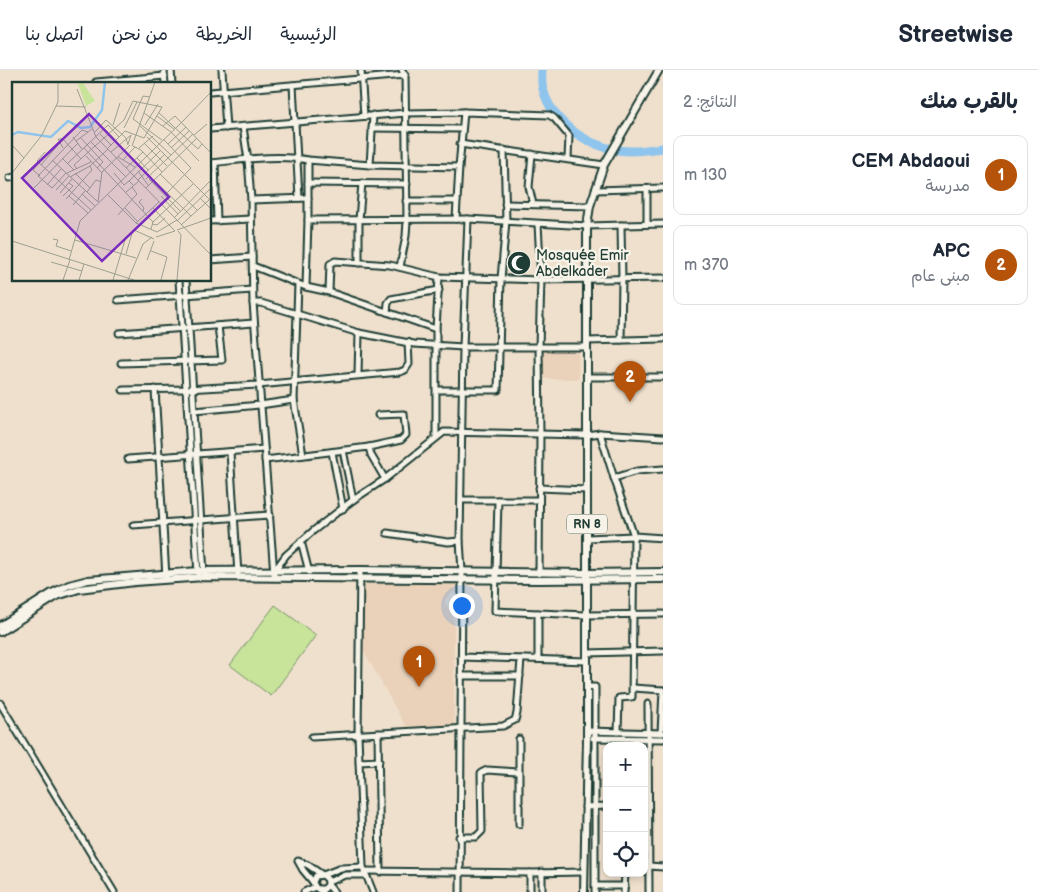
<!DOCTYPE html>
<html lang="ar">
<meta charset="utf-8">
<style>
:root{--surface:#fff;--page:#f2f2f3;--text:#1f2937;--muted:#747a83;--line:#e0e1e3;--accent:#b45309}
body{margin:0;font-family:"Balsamiq Sans","Playpen Sans Arabic",sans-serif;background:var(--page);color:var(--text);direction:rtl}
.controls{position:absolute;right:15px;bottom:15px;display:grid;overflow:hidden;border-radius:10px;box-shadow:0 2px 8px #0003}
.controls button{width:45px;height:45px;display:grid;place-items:center;padding:0;border:0;border-bottom:1px solid var(--line);background:var(--surface);color:var(--text);font:25px sans-serif}
.you{position:absolute;left:461px;top:535px;width:18px;height:18px;margin:-12px;border:4px solid #fff;border-radius:50%;background:#1a73e8;box-shadow:0 0 0 8px #1a73e833}
.badge{display:grid;place-items:center;width:32px;height:32px;border-radius:50%;background:var(--accent);color:#fff;font-size:16px;font-weight:700}
.pin{position:absolute;translate:-50% -41px;filter:drop-shadow(0 1px 2px #0008)}
.pin::after{content:'';position:absolute;top:26px;width:18px;height:15px;background:inherit;clip-path:polygon(0 0,100% 0,50% 100%)}
.list{margin:0;padding:0;list-style:none}
h2{display:flex;justify-content:space-between;align-items:center;height:65px;margin:0;padding:0 20px;font-size:21px}
h2 small{font-size:16px;font-weight:400;color:var(--muted)}
.list li{display:grid;grid-template-columns:32px 1fr auto;gap:15px;align-items:center;box-sizing:border-box;height:80px;margin:0 10px 10px;padding:0 10px;border:1px solid var(--line);border-radius:10px}
.list b{display:block;font-size:19px;white-space:nowrap}
.list p{margin:0;font-size:16px;white-space:nowrap;color:var(--muted)}
.list em{font-size:16px;font-style:normal;color:var(--muted)}
.icon{flex:none;width:28px;height:28px;fill:none;stroke:currentColor;stroke-width:2;stroke-linecap:round;stroke-linejoin:round}
.map{position:relative;flex:none;width:663px;height:822px;overflow:hidden;direction:ltr}
header{display:flex;align-items:center;gap:30px;box-sizing:border-box;height:70px;padding:0 25px;background:var(--surface);border-bottom:1px solid var(--line)}
header strong{font-size:24px}
nav{display:flex;gap:28px;margin-inline-start:auto;font-size:18px}
main{display:flex}
aside{flex:1;background:var(--surface)}
.map>svg:first-child{display:block}
.built{fill:#ead2ba}
.green{fill:#c8e39a;stroke:#749067}
.lines{fill:none;stroke-linecap:round;stroke-linejoin:round}
.river{stroke:#8fc5ed;stroke-width:9}
.minor-casing{stroke:#1f3d34;stroke-width:9}
.major-casing{stroke:#1f3d34;stroke-width:10}
.minor{stroke:#f7f3e8;stroke-width:5}
.major{stroke:#f7f3e8;stroke-width:6}
.labels{text-anchor:middle;dominant-baseline:central;stroke-width:4.5;stroke-linejoin:round;paint-order:stroke}
.shield{fill:#f7f3e8;stroke:#60746a;stroke-width:1}
.shield-label{font-size:12px;font-weight:bold;fill:#1f3d34}
.poi-label{font-size:14px;fill:#1f3d34;stroke:#f7f3e8;text-anchor:start}
.inset-river{fill:none;stroke:#8fc5ed;stroke-width:2.5}
.inset-road{fill:none;stroke:#9c9f90;stroke-width:1}
.view{fill:#7b2cbf;fill-opacity:0.15;stroke:#7b2cbf;stroke-width:2.5}
.inset-edge{fill:none;stroke:#1f3d34;stroke-width:2.5}
</style>
<header>
<strong>Streetwise</strong>
<nav><a>الرئيسية</a><a>الخريطة</a><a>من نحن</a><a>اتصل بنا</a></nav>
</header>
<main>
<aside>
<h2>بالقرب منك<small>النتائج: 2</small></h2>
<ul class="list">
<li><span class="badge">1</span><div><b>CEM Abdaoui</b><p>مدرسة</p></div><em>130 m</em></li>
<li><span class="badge">2</span><div><b>APC</b><p>مبنى عام</p></div><em>370 m</em></li>
</ul>
</aside>
<div class="map">
<svg width="663" height="822" viewBox="0 0 663 822">
<rect width="100%" height="100%" fill="#efe0cd"/>
<filter id="ink" filterUnits="userSpaceOnUse"><feTurbulence type="fractalNoise" baseFrequency=".02" numOctaves="2"/><feDisplacementMap in="SourceGraphic" scale="10" xChannelSelector="R" yChannelSelector="G"/><feConvolveMatrix kernelMatrix="1 2 1 2 8 2 1 2 1" color-interpolation-filters="sRGB"/></filter>
<g filter="url(#ink)">
<g class="built">
<polygon points="543,280 578,280 579,309 543,309"/>
<polygon points="455,513 455,521 444,530 454,550 454,655 406,657 363,580 364,514"/>
</g>
<polygon class="green" points="275,535 316,565 271,626 230,595"/>
<g class="lines">
<path class="river" d="M 542,0 C 542,6 541,13 543,19 C 553,57 595,81 632,81 C 642,81 653,79 663,78"/>
<g class="minor-casing">
<g id="minor">
<polyline points="164,0 165,14"/>
<polyline points="171,0 172,14"/>
<polyline points="222,0 226,58"/>
<polyline points="361,0 364,46"/>
<polyline points="96,14 96,12 165,6"/>
<polyline points="293,15 299,128"/>
<polyline points="210,22 405,5"/>
<polyline points="243,57 248,90 251,130 253,233 274,504"/>
<polyline points="372,58 462,59"/>
<polyline points="210,59 406,43 464,42 549,45 554,48 569,66 568,89"/>
<polyline points="460,74 604,95"/>
<polyline points="532,84 529,117 533,134"/>
<path d="M 210,93 C 240,90 278,84 308,90 L 370,95 L 459,97"/>
<polyline points="215,93 217,151"/>
<polyline points="370,95 373,45"/>
<polyline points="10,108 14,107"/>
<polyline points="308,113 407,114"/>
<polyline points="595,120 663,118"/>
<polyline points="251,130 308,128"/>
<polyline points="406,131 457,131"/>
<polyline points="505,134 590,136"/>
<polyline points="456,149 459,97 464,42"/>
<polyline points="308,150 468,149 587,156 663,154"/>
<polyline points="210,151 251,149"/>
<polyline points="538,154 541,210 539,277 540,364 539,504"/>
<polyline points="647,154 647,119"/>
<polyline points="210,190 252,187"/>
<polyline points="359,193 359,150 362,113"/>
<polyline points="253,196 306,217 329,222 436,259"/>
<polyline points="400,197 406,166 407,151 405,5 402,0"/>
<polyline points="179,210 198,504"/>
<polyline points="186,210 204,504"/>
<polyline points="298,214 294,330 303,385"/>
<polyline points="306,217 308,150 308,90"/>
<polyline points="329,222 330,194 335,191 390,195 439,207 541,210 663,208"/>
<polyline points="118,230 252,220"/>
<polyline points="253,233 261,233 359,263 414,274 463,277 587,277"/>
<polyline points="387,242 388,233 391,229 439,220"/>
<polyline points="119,263 254,253"/>
<polyline points="621,270 622,209 621,155"/>
<polyline points="587,271 663,269"/>
<polyline points="121,293 222,290 218,256"/>
<polyline points="358,305 359,263"/>
<polyline points="587,307 663,307"/>
<polyline points="155,319 166,507"/>
<polyline points="123,320 186,319 258,315 400,302 405,300 409,294 408,272"/>
<polyline points="437,320 498,320 501,209 506,151 504,80"/>
<polyline points="194,341 260,335 294,330"/>
<polyline points="600,363 614,408 634,466 632,627 619,628 618,662"/>
<polyline points="436,367 436,259 439,207"/>
<polyline points="369,377 401,370 406,365 404,344 378,345"/>
<polyline points="343,380 353,430"/>
<polyline points="230,382 238,504"/>
<polyline points="332,382 343,439"/>
<polyline points="128,389 264,379"/>
<polyline points="265,390 369,377 371,385 385,409"/>
<polyline points="614,408 637,401 663,399"/>
<polyline points="539,418 587,420"/>
<polyline points="462,430 539,430"/>
<polyline points="498,430 495,541 538,543"/>
<polyline points="133,455 270,445"/>
<polyline points="387,463 448,472 460,471"/>
<polyline points="587,468 634,466 663,468"/>
<polyline points="301,471 309,502"/>
<polyline points="275,500 286,485 313,461 353,430 385,409 444,362 587,365 600,363 663,367"/>
<polyline points="360,500 358,664 363,797 373,822"/>
<polyline points="587,583 663,581"/>
<polyline points="461,587 587,591"/>
<polyline points="538,589 538,543 586,545 663,544"/>
<polyline points="461,606 520,606"/>
<polyline points="587,617 595,617 595,822"/>
<polyline points="633,618 663,620"/>
<polyline points="0,633 114,822"/>
<polyline points="648,634 649,822"/>
<polyline points="587,661 663,663"/>
<polyline points="378,663 380,802"/>
<polyline points="661,663 663,620"/>
<polyline points="312,667 503,656 515,650 517,643 521,589"/>
<polyline points="593,668 663,669"/>
<polyline points="519,669 519,754"/>
<polyline points="359,692 379,691"/>
<polyline points="585,737 607,736"/>
<polyline points="459,767 476,767 482,761 481,703 487,700 518,702"/>
<polyline points="649,796 663,797"/>
<polyline points="364,801 530,803 584,802"/>
<polyline points="530,803 530,822"/>
<polyline points="323,805 341,798 363,797"/>
<polyline points="313,812 303,800 298,791 308,795 321,804"/>
<polyline points="328,812 345,805 365,805"/>
<polyline points="328,815 334,822"/>
<polyline points="595,816 625,816"/>
<polyline points="319,819 324,819 328,815 328,810 323,805 316,806 313,812 315,817 322,822"/>
<polyline points="304,822 315,817"/>
<polyline points="460,822 462,501 460,471 463,277 468,149"/>
<polyline points="542,822 542,802"/>
<polyline points="624,822 625,803"/>
</g>
</g>
<g class="major-casing">
<g id="major">
<polyline points="0,556 52,523 69,515 88,510 198,501 360,500 586,503 663,502"/>
<polyline points="0,562 57,526 79,519 135,512 204,507 539,510 663,509"/>
<polyline points="584,822 587,668 587,156 590,136 604,95 659,0"/>
</g>
</g>
<use href="#minor" class="minor"/>
<use href="#major" class="major"/>
</g>
</g>
<defs>
<g id="mosque-disc" transform="scale(1.25)"><circle r="9.5" fill="#1f3d34" stroke="#f7f3e8"/><path d="M3.5-4.9A6 6 0 1 0 3.5 4.9A5 5 0 1 1 3.5-4.9Z" fill="#fff"/></g>
</defs>
<g fill-rule="evenodd">
<use href="#mosque-disc" x="519" y="193"/>
</g>
<g class="labels">
<rect class="shield" x="567" y="444.5" width="40" height="19" rx="4"/>
<g class="shield-label">
<text x="587" y="454">RN 8</text>
</g>
<g class="poi-label">
<text x="536" y="185">Mosquée Emir<tspan x="536" dy="16">Abdelkader</tspan></text>
</g>
</g>
<g transform="translate(12 12)">
<rect width="199" height="199" fill="#efe0cd"/>
<path d="M 71,1 L 83,19 L 74,24 L 66,2 Z" fill="#c8e39a"/>
<path class="inset-river" d="M 0,53 L 6,50 L 39,55 L 56,39 L 69,46 L 78,45 L 90,28 L 93,0"/>
<path class="inset-road" d="M 65,7 L 84,55 L 199,173M 138,15 L 131,14 L 121,37 L 150,58M 44,24 L 74,25M 132,31 L 159,50 L 187,79M 147,31 L 186,67 L 190,62M 145,34 L 162,47M 170,40 L 199,10M 96,43 L 107,55M 101,43 L 108,21M 133,43 L 146,22M 128,44 L 159,73M 151,44 L 163,34 L 199,71M 112,46 L 125,20M 93,47 L 107,62M 83,50 L 94,38 L 114,56 L 116,63M 88,52 L 99,63M 182,53 L 195,42M 61,55 L 70,67M 68,55 L 91,80 L 85,86M 135,55 L 199,119M 151,57 L 179,86 L 153,113M 64,59 L 80,47M 79,60 L 114,95M 132,61 L 155,84M 156,62 L 174,45M 0,63 L 12,76M 120,64 L 143,0M 121,64 L 129,68 L 150,90M 51,66 L 46,57 L 51,57 L 69,77M 72,66 L 141,140M 96,66 L 113,49 L 132,56M 127,66 L 141,54M 159,66 L 177,49M 33,70 L 25,79 L 79,128M 99,70 L 119,53 L 116,62M 74,74 L 90,91M 106,75 L 123,85M 50,76 L 62,88M 125,76 L 136,88M 40,78 L 86,120M 111,78 L 123,65M 27,81 L 21,88 L 28,94M 56,81 L 96,43M 29,83 L 51,57M 114,86 L 131,70M 65,87 L 62,83 L 112,38 L 121,19 L 150,25 L 132,56M 126,89 L 136,103M 0,91 L 30,53 L 46,20 L 46,0M 55,91 L 79,80M 63,91 L 78,106M 102,91 L 112,103 L 117,99M 148,92 L 185,128M 58,95 L 78,84 L 96,67M 134,97 L 181,52M 137,97 L 168,129M 126,98 L 152,73M 142,98 L 179,134M 35,103 L 49,87M 121,103 L 117,99 L 148,69M 22,106 L 66,61M 40,106 L 26,94 L 70,48 L 76,50M 40,106 L 54,91M 134,106 L 185,56M 44,108 L 57,94M 75,110 L 84,98 L 89,100M 48,111 L 60,97M 113,111 L 127,99M 70,112 L 83,124M 96,113 L 124,141 L 145,150 L 165,138M 51,114 L 61,104 L 57,101M 57,114 L 76,131M 149,114 L 166,132M 188,116 L 199,127M 54,117 L 80,88 L 78,84M 130,117 L 127,120 L 132,126 L 131,129M 86,120 L 90,90 L 118,63M 61,123 L 73,109M 113,126 L 126,140M 141,126 L 163,149 L 144,155M 106,133 L 125,112 L 120,105M 162,136 L 199,98M 165,139 L 199,106M 124,141 L 147,120M 140,142 L 145,143 L 153,136M 169,143 L 197,118M 139,147 L 141,140 L 181,102M 122,148 L 142,157M 165,148 L 199,136M 41,157 L 46,158 L 44,164 L 59,169M 63,158 L 124,176M 0,159 L 122,198M 139,169 L 155,175 L 149,198M 114,172 L 121,148M 57,178 L 68,139 L 170,40M 135,178 L 142,159M 39,180 L 70,189M 51,198 L 58,178M 67,198 L 72,182M 101,198 L 113,158M 116,198 L 131,162 L 140,155M 165,198 L 169,153 L 166,149"/>
<path class="view" d="M 77,32 L 157,115 L 90,179 L 10,96 Z"/>
<rect width="199" height="199" class="inset-edge"/>
</g>
</svg>
<div class="controls">
<button>+</button>
<button>−</button>
<button><svg class="icon" aria-label="locate" viewBox="0 0 24 24"><circle cx="12" cy="12" r="6"/><path d="M12 2v4M12 18v4M2 12h4M18 12h4"/></svg></button>
</div>
<div class="you"></div>
<div class="pin badge" style="left:419px;top:617px">1</div>
<div class="pin badge" style="left:630px;top:332px">2</div>
</div>
</main>
